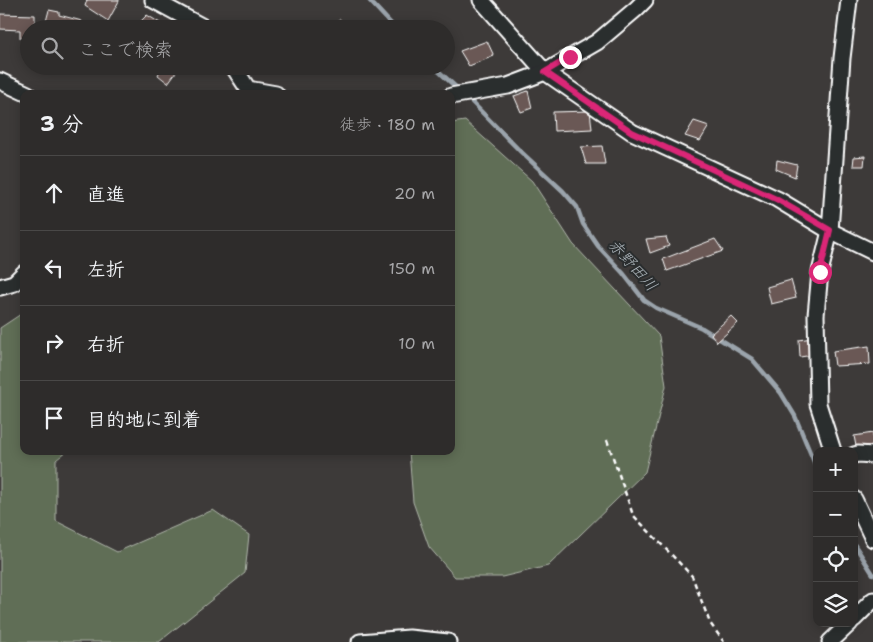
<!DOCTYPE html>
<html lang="ja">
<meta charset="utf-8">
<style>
:root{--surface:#2e2c2b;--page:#363433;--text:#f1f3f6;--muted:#a7a7a9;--line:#494847}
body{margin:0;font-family:"Shantell Sans","Klee One",sans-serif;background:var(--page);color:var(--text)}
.controls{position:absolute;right:15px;bottom:15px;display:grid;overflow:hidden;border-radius:10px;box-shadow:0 2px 12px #0003}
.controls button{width:45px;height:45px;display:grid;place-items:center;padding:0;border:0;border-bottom:1px solid var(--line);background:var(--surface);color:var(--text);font:25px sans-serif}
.stop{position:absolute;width:15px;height:15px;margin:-11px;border:4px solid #db2777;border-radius:50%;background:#fff}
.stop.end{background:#db2777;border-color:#fff;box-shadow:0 1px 5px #0008}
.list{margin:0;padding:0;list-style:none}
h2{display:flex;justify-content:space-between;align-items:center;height:65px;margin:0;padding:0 20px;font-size:21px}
h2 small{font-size:16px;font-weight:400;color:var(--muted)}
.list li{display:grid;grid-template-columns:32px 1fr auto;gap:15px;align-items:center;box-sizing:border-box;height:75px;padding:0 20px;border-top:1px solid var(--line)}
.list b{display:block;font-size:19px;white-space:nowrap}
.list em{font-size:16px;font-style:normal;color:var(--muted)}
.icon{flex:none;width:28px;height:28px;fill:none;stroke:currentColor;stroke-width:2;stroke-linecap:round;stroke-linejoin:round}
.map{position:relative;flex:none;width:873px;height:642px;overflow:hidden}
.search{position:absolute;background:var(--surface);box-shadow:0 2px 12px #0003;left:20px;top:20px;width:435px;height:55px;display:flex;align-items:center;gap:12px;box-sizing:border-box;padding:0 18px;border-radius:28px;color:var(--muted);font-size:19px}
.panel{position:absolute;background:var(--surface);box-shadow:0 2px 12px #0003;left:20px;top:90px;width:435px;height:365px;border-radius:10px}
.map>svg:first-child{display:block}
.green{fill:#606e57;stroke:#b0b6ab}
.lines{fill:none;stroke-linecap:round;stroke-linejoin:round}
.stream{stroke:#9ba4ac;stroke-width:4.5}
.building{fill:#6a5854;stroke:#fff}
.minor-casing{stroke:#fff;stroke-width:19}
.path{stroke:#fff;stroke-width:2.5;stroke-dasharray:5 4;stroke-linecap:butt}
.minor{stroke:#2a2d2e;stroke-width:15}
.route{stroke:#db2777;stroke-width:6}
.labels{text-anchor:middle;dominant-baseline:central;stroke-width:4;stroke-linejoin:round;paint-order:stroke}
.water-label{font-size:16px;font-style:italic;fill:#acb4ba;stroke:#2a2d2e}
</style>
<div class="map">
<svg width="873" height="642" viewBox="0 0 873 642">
<rect width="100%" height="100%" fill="#3d3a39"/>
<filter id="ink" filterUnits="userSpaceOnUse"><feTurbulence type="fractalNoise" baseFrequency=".02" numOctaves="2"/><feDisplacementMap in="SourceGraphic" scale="10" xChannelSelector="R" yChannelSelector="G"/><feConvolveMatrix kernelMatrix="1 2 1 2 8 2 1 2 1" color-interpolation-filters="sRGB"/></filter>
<g filter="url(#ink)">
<g class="green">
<polygon points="465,121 532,181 573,244 659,336 666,386 645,472 548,566 502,577 455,577 429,547 413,502 409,451 451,451 451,123"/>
<polygon points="24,312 24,451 67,451 56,460 56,521 117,552 213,510 249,535 245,573 159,642 0,642 0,328"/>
</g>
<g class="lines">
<g class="stream">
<polyline points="369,0 396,29"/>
<polyline points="433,66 459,90"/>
<polyline points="467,97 519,150 563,191 577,207 583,224 598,246 623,273 644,300 656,308 702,328 752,359 781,393 795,416 817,469"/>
<polyline points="854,544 873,574"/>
</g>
</g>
<g class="building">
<polygon points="87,0 119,0 119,1 108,21 85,6"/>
<polygon points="49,10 59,12 59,15 82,21 81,29 44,29"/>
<polygon points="0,14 35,15 35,29 29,29 29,38 20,38 20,30 0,29"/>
<polygon points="147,15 160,23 156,29 133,29"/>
<polygon points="340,19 346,29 323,29"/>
<polygon points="487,41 494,56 469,66 460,51"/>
<polygon points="162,66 175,66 179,68 168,83 158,75"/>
<polygon points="528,91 532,108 521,112 514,96"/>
<polygon points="590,111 592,129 554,131 553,112"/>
<polygon points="694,121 709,126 700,141 685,136"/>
<polygon points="602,146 605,164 586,164 581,147"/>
<polygon points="865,156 864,166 853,166 854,157"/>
<polygon points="777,160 797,165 795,177 776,169"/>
<polygon points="666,237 669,246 650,253 646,239"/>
<polygon points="715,239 723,251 667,271 663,259"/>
<polygon points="791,280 796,298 771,304 767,287"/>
<polygon points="731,316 738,323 717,342 711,334"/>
<polygon points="812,338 813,355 800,357 799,340"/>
<polygon points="869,346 870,364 835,366 833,351"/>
<polygon points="873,433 873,446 856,446 854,436"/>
</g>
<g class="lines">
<g class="minor-casing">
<g id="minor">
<polyline points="153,0 207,29"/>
<polyline points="481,0 545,72 632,132 777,199 830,231 873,252"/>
<polyline points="233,66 248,89 276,94"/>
<polyline points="0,81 28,94"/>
<polyline points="451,96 508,86 545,72 597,42 636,9 645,0"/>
<polyline points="0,287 14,283 24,273"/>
<polyline points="833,451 818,404 816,315 820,272 830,231 842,58 849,0"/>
<polyline points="854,455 858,454 873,455"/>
<polyline points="854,499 873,539"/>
<polyline points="854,619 873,600"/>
<polyline points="360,642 409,638 448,642"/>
<polyline points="830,642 850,623"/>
</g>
</g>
<polyline class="path" points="607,440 633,515 692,576 710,623 724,642"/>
<use href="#minor" class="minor"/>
</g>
</g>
<g class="lines" filter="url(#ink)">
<polyline class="route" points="570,57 545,72 632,132 776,199 830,230 820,272"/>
</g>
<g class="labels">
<g class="water-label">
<text transform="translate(633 265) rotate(48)">赤野田川</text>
</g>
</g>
</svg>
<div class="controls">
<button>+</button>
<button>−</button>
<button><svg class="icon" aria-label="locate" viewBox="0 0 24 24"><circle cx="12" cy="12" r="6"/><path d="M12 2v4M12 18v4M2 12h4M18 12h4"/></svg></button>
<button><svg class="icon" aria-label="layers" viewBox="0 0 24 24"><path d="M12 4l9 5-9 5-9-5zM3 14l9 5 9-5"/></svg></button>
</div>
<div class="stop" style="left:820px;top:272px"></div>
<div class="stop end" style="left:570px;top:57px"></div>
<div class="search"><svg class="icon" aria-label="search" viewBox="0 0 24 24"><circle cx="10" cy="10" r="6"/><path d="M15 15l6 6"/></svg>ここで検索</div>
<section class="panel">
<h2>3 分<small>徒歩 · 180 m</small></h2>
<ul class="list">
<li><svg class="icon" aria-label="ahead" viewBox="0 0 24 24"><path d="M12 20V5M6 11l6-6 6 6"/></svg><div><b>直進</b></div><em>20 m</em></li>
<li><svg class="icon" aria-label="left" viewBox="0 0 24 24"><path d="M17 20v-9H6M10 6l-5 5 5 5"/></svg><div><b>左折</b></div><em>150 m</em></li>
<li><svg class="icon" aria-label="right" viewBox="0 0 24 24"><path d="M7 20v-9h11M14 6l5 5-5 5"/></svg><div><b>右折</b></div><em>10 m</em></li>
<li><svg class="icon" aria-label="arrive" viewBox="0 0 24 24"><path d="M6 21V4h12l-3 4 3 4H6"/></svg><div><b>目的地に到着</b></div></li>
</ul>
</section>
</div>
